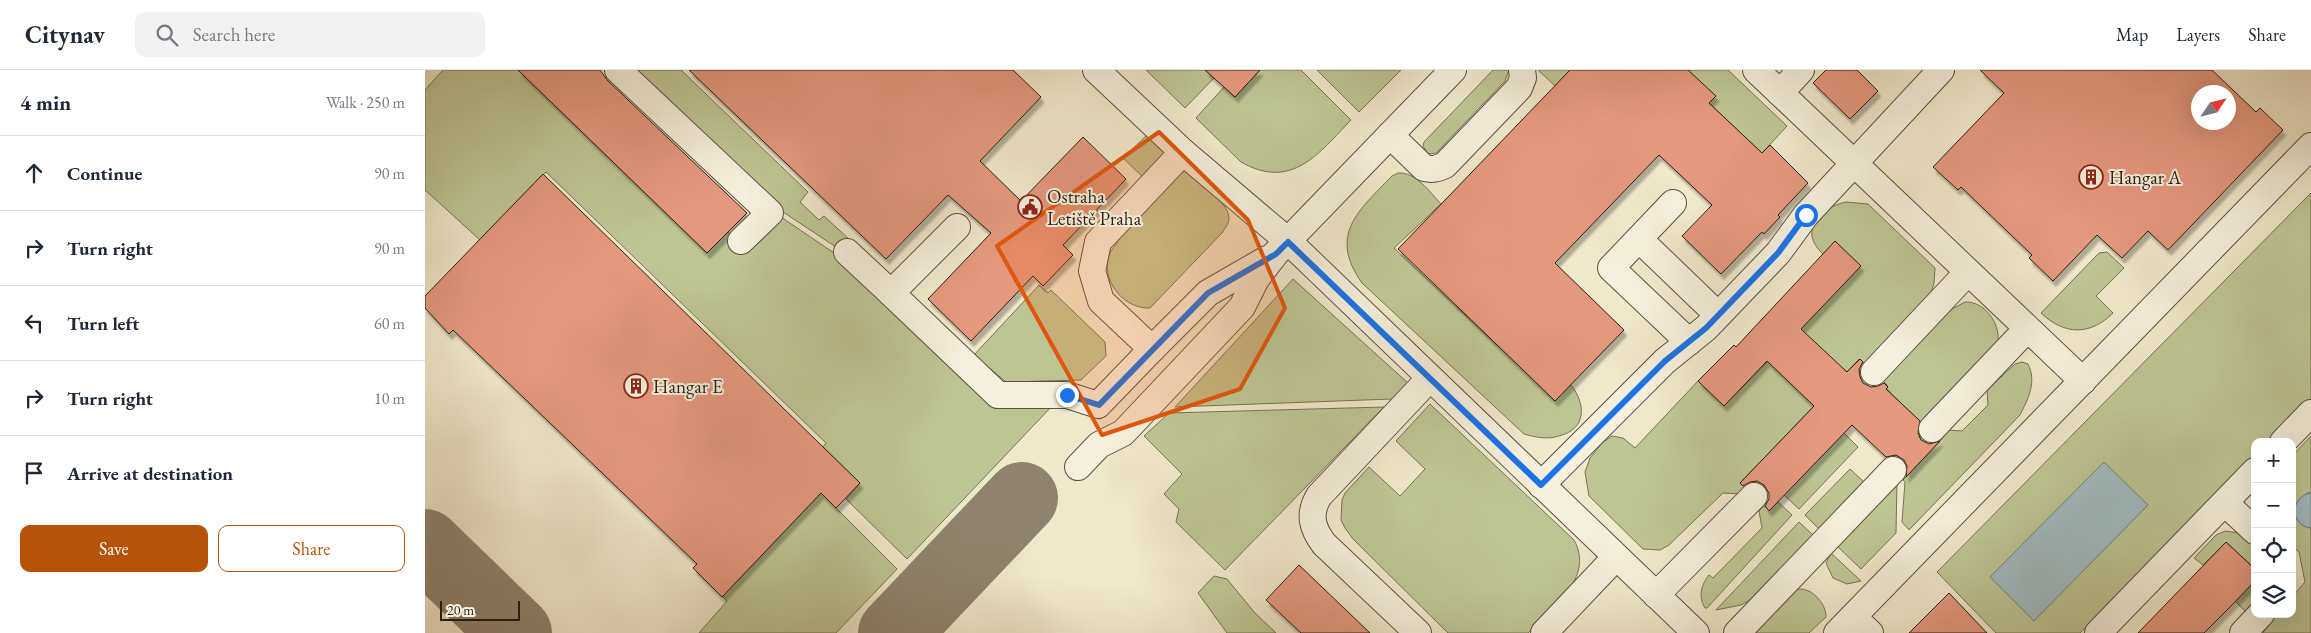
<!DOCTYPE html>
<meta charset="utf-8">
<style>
:root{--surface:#fff;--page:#f2f2f3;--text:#1f2937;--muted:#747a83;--line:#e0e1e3;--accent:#b45309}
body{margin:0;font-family:"EB Garamond",serif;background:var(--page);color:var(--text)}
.controls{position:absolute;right:15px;bottom:15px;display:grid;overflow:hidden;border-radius:10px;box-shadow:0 5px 20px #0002}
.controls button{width:45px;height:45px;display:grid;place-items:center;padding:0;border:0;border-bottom:1px solid var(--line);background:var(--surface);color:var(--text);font:25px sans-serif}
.compass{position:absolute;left:1766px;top:15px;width:45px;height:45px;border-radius:50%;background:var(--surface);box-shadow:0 5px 20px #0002;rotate:55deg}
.scale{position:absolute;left:15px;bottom:12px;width:80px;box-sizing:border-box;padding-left:5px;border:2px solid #2d1e11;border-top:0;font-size:14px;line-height:18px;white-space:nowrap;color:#2d1e11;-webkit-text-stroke:4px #f5f0dd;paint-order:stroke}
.stop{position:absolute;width:15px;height:15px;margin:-11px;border:4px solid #1a73e8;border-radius:50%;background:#fff}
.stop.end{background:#1a73e8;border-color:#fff;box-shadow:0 1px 5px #0008}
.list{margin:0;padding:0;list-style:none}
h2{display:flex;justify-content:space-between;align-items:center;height:65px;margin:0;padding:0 20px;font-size:21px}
h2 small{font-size:16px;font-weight:400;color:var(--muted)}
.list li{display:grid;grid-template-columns:32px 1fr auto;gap:15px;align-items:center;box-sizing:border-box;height:75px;padding:0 20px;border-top:1px solid var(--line)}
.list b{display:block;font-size:19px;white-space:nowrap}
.list em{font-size:16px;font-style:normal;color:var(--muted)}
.actions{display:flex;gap:10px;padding:15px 20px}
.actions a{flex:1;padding:11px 0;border:1px solid var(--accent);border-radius:10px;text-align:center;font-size:18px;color:var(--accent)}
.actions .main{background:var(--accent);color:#fff}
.icon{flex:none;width:28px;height:28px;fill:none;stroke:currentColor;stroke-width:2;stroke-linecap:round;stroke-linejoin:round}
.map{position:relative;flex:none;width:1886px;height:563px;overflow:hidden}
header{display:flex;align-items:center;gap:30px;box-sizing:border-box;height:70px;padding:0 25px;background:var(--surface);border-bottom:1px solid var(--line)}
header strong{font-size:24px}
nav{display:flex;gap:28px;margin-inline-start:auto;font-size:18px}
.search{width:350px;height:45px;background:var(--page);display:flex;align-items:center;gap:12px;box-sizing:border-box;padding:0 18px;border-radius:10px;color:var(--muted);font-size:19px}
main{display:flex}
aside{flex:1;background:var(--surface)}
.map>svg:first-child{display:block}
.green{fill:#bec594;stroke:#767252}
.water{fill:#a1bdc3;stroke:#737d7c}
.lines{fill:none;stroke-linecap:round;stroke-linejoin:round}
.taxiway{stroke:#8e836e;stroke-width:72}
.building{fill:#e4987e;stroke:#2d1e11;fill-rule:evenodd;filter:url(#shadow)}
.minor-casing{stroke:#5e5040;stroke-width:28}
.minor{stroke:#f5f0dd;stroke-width:26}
.route{stroke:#1a73e8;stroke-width:6}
.marked{fill:#df560c;fill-opacity:0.2;stroke:#df560c;stroke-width:4;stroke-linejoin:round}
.labels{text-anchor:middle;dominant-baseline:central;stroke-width:4;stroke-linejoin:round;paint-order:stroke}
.poi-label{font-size:19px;fill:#2d1e11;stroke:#f5f0dd;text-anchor:start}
</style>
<header>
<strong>Citynav</strong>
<div class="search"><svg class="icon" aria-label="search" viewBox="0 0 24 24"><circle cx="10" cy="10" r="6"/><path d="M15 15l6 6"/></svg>Search here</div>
<nav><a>Map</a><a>Layers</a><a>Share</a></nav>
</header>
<main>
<aside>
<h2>4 min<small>Walk · 250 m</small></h2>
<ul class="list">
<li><svg class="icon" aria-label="ahead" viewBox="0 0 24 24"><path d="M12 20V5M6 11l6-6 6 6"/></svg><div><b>Continue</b></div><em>90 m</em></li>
<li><svg class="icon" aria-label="right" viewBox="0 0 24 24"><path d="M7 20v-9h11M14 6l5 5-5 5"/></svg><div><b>Turn right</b></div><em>90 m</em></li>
<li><svg class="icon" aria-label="left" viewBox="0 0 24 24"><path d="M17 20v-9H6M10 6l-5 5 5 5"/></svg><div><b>Turn left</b></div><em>60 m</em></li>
<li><svg class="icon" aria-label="right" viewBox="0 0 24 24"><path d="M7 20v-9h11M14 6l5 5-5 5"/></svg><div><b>Turn right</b></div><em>10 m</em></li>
<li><svg class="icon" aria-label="arrive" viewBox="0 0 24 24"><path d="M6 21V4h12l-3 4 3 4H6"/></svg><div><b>Arrive at destination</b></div></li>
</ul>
<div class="actions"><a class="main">Save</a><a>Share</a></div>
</aside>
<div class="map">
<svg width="1886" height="563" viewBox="0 0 1886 563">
<defs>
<filter id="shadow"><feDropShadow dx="3" dy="5.5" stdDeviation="1" flood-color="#0004"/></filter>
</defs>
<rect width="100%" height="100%" fill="#f0e8cb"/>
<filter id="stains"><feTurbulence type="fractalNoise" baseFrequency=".004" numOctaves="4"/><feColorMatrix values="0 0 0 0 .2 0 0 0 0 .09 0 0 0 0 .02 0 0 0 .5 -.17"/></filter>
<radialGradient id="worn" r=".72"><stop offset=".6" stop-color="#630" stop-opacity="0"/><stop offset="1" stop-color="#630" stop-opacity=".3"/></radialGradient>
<g class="green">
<polygon points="18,0 93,0 282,183 303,162 320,179 353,145 421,191 571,335 628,335 482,489 421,429 435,413 398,377 401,373 121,102 55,170 0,120 0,20"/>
<polygon points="208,0 256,0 383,122 375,132 394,150 399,146 426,171 417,181 355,140"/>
<polygon points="721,0 780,0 789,8 760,38"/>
<path d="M 835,0 L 876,0 L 926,50 C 894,83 867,121 816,92 L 771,48 L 799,17 L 810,27 Z"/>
<polygon points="892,0 976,0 934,42"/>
<polygon points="1068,0 1084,0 1080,11 1011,83 1003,84 998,76 999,72"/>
<polygon points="1113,0 1145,0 1130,16"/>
<polygon points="1263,0 1303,0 1362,56 1337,83 1284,33 1290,26"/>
<polygon points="721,66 724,66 741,81 722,111 698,88"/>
<path d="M 749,100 L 762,100 C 773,110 804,133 804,148 C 804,154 800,158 797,163 L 725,238 C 700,239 678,214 683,189 C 687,173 695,178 695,158 Z"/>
<path d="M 973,103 C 991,102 1004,121 1016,134 L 969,178 L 1130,330 L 1146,315 C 1161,334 1162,359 1134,366 C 1122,370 1110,367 1099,364 L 937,213 C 903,165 933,141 967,106 Z"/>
<polygon points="1886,123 1886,330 1844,372 1830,372 1830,386 1655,563 1571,563 1512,502"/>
<path d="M 1421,132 L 1443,134 L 1510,198 L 1509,213 L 1506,223 L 1440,294 L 1434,289 L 1316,412 L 1321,419 L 1316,424 L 1298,423 L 1244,475 L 1235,480 L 1218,479 L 1164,426 L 1160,402 L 1165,388 L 1177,373 L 1187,366 L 1198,368 L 1210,378 L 1273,311 L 1299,336 L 1436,196 L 1410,172 L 1398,184 C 1373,161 1394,138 1421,132 Z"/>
<path d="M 1682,182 L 1699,198 L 1671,226 L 1688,243 C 1665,266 1639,265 1616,243 L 1674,183 Z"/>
<polygon points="868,209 983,313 967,329 750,337"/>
<polygon points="614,215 623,223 626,220 680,272 681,286 656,310 581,312 549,285"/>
<path d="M 1540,232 C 1561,231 1578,257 1572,276 L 1496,352 L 1461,319 L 1463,316 L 1458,311 L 1527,239 Z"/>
<path d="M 1597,292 L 1603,294 C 1612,312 1603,329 1595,345 L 1484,460 L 1477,452 L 1480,412 L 1478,410 L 1517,369 L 1516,367 L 1522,360 L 1537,361 L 1563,335 L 1562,320 L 1590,294 Z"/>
<path d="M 1005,334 L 1149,470 C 1170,508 1127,538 1103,563 L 1023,563 L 928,469 L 920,458 L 916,450 L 917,430 L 920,423 L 944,397 L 975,426 L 1000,399 L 971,371 Z"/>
<polygon points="959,337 800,500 751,452 754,439 739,424 757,404 719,366 744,343"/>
<polygon points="1419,363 1433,377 1374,439 1359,425"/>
<polygon points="1886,366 1886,423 1882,423 1870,446 1877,455 1886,458 1886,563 1838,563 1852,544 1867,544 1867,527 1880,512 1874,482 1867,476 1867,386"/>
<polygon points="1425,399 1439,412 1394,459 1380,445"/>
<polygon points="1472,412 1471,463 1436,499 1412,476"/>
<polygon points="396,423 472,499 411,563 274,563 302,531 298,527 299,525"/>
<path d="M 1353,432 L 1367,445 L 1282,538 L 1280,538 C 1273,527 1276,515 1284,505 L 1288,508 L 1337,458 L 1334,441 L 1339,436 L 1345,440 Z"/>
<polygon points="1374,452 1388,465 1325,530 1316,535 1291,540"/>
<polygon points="1800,461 1814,463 1830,478 1830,499 1801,472 1778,495 1769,488 1791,465"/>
<polygon points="1406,483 1436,511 1422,514 1408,508 1401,493"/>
<polygon points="789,506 802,509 830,543 851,563 802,563 773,523"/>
<polygon points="1830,511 1830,532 1821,542 1810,531"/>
<path d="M 1376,519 C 1389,520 1401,534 1401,547 L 1384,563 L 1328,563 L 1370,520 Z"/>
</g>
<g class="water">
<polygon points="1679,392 1723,435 1609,551 1565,507"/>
<path d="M 1886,423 L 1886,458 C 1864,456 1865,426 1886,423 Z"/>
</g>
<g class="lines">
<g class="taxiway">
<polyline points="0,475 91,563"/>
<polyline points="469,563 597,428"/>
</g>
</g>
<g class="building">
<polygon points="93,0 175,0 183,11 322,143 282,183"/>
<polygon points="264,0 588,0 616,27 555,91 596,131 658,67 701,109 638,175 648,185 618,216 608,206 546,271 503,229 566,163 523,125 461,189"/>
<polygon points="780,0 835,0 810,27"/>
<polygon points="1145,0 1263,0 1291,26 1284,33 1337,83 1345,75 1383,113 1353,145 1355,147 1339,164 1337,162 1296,204 1257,166 1287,135 1234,85 1130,193 1199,260 1130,331 973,179"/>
<polygon points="1401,0 1432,0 1453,21 1425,49 1388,13"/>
<path d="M 1555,0 L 1787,0 L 1831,42 L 1835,38 L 1858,60 L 1743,180 L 1723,161 L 1697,188 L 1672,165 L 1628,211 L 1604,188 L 1607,185 L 1536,117 L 1533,120 L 1508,97 L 1579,23 ZM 1774,22 L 1804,22 L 1804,52 L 1774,52 Z"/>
<polygon points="118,104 435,413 411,438 396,423 297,527 268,498 272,494 28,260 24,264 0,238 0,226"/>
<polygon points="1410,171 1436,196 1376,259 1422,302 1435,289 1438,292 1434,299 1435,307 1438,313 1446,317 1453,316 1459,313 1463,317 1461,319 1495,351 1493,363 1496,370 1504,374 1515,371 1481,407 1482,396 1479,390 1471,385 1461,387 1427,355 1344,441 1340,436 1344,429 1344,423 1339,415 1332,411 1325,412 1318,416 1315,413 1389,336 1342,291 1299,336 1273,311 1309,275 1311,277"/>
<polygon points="1801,472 1830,499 1830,511 1805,537 1779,563 1713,563"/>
<polygon points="874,495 945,563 876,563 841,530"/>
<polygon points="1524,523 1562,563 1484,563"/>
</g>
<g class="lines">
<g class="minor-casing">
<g id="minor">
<polyline points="193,0 345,143 316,171"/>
<polyline points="671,0 758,82 863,171 1271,563"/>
<polyline points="1331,0 1658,311"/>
<polyline points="1355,23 1376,0"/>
<path d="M 965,65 L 999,98 C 1007,100 1012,99 1020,95 L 1094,18 L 1098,8 L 1097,0"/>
<polyline points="758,82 673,172 667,201 676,231 727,279 783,223 842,189"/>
<polyline points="1248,133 1186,198 1264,272"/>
<polyline points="532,157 466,223 573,325 642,325 673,335 727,279"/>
<polyline points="1214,169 1293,245"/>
<polyline points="422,182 466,223"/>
<polyline points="1449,302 1543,202"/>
<polyline points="1507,359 1602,259"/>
<polyline points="1858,372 1886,343"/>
<polyline points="653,397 674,375 698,363 817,237 831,209 851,183 1028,0"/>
<polyline points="1116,415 1240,291 1281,258 1353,183 1381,145 1516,0"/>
<polyline points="1800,433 1830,461"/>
<polyline points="1231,525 1329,426"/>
<polyline points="1428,547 1445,563"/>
<path d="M 993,563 L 899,474 C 887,458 883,444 894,426 L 1005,308"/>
<polyline points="1119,563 1191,487"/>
<polyline points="1312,563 1468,400"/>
<polyline points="1412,563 1886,76"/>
<polyline points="1673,563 1830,401"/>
<polyline points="1818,563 1836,544"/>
</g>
</g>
<use href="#minor" class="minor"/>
</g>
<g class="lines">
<polyline class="route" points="642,325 674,335 783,223 851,184 863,172 1116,415 1240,291 1281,258 1353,183 1381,145"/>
</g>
<path class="marked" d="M 734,62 L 823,150 L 860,238 L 815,319 L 677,365 L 572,176 Z"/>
<defs>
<g id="building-ring" transform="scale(1.25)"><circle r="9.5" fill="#f5f0dd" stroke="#8f2418" stroke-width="1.5"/><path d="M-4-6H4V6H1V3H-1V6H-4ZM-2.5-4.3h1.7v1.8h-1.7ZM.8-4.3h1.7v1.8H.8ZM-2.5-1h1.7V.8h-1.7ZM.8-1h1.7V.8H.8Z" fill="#8f2418"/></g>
<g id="civic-ring" transform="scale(1.25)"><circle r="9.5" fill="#f5f0dd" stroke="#8f2418" stroke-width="1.5"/><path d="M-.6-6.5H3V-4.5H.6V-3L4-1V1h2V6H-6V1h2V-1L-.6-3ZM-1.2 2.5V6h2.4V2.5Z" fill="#8f2418"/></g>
</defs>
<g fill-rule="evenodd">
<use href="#building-ring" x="1666" y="107"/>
<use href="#civic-ring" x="605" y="137"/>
<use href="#building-ring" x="211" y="316"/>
</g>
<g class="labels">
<g class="poi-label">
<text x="1684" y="107">Hangar A</text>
<text x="622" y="126">Ostraha<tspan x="622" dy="22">Letiště Praha</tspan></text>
<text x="228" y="316">Hangar E</text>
</g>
</g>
<rect width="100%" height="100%" filter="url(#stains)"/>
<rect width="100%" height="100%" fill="url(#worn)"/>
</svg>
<div class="controls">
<button>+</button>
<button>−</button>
<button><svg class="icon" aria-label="locate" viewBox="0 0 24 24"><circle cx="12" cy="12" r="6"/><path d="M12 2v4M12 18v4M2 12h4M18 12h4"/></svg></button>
<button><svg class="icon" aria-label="layers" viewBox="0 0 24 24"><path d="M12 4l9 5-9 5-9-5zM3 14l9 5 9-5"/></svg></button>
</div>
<svg class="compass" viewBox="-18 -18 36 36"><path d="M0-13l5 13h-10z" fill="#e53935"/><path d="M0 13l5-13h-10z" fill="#747a83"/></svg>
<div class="scale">20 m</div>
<div class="stop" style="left:1381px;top:145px"></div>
<div class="stop end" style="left:642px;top:325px"></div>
</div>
</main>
